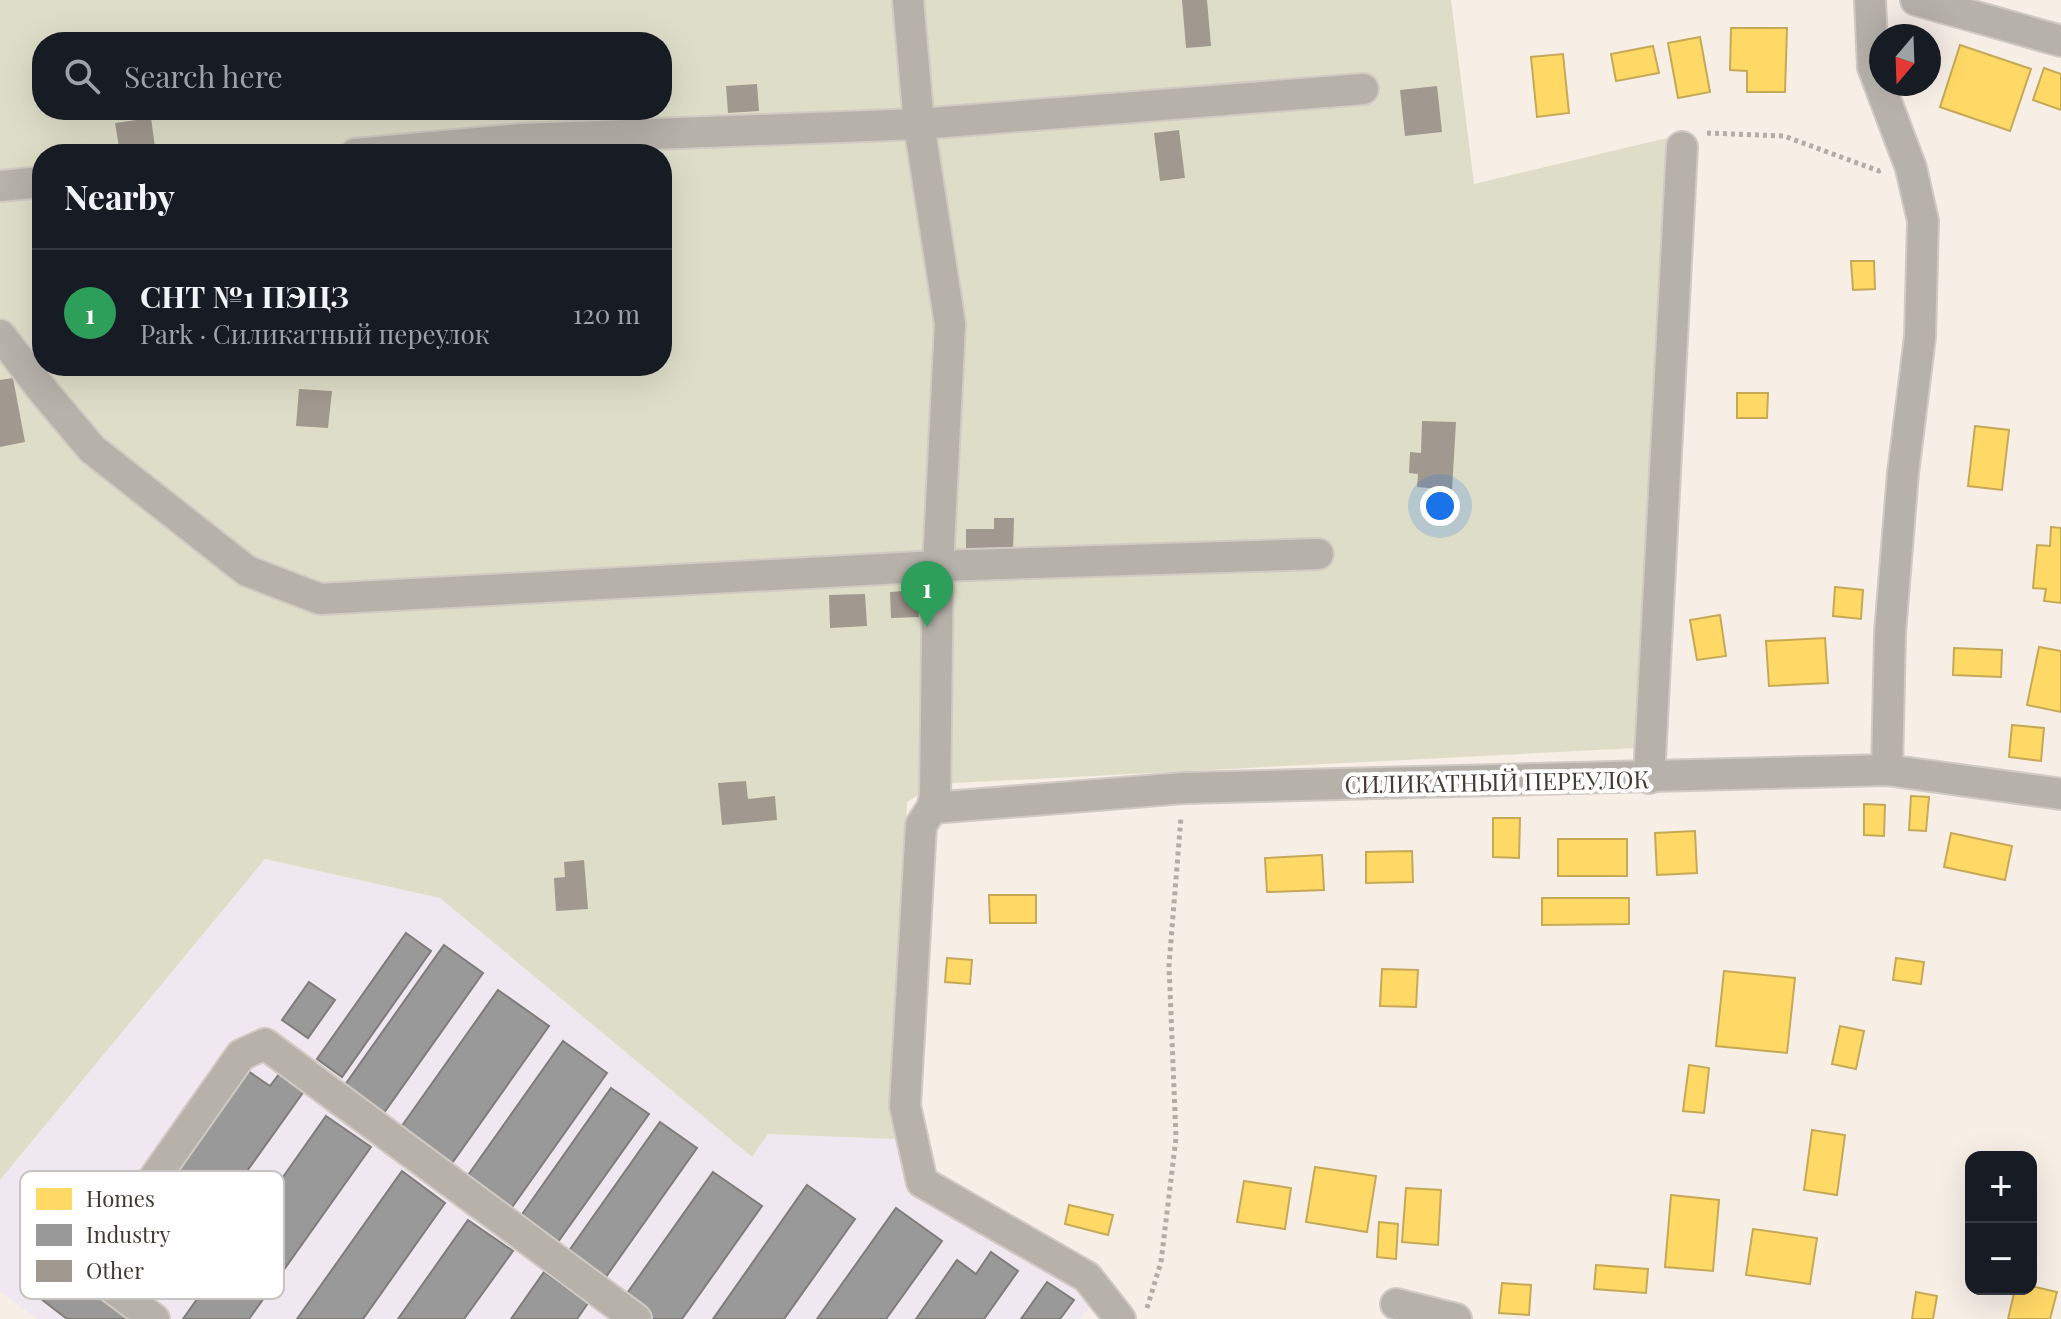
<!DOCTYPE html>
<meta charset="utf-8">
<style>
:root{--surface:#171b24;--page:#242831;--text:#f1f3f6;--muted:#9ea1a6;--line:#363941;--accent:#817971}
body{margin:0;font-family:"Playfair Display",serif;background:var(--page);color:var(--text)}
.controls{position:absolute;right:24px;bottom:24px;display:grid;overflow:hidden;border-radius:16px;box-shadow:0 8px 32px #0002}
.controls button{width:72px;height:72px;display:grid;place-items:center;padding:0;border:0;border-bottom:2px solid var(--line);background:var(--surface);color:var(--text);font:40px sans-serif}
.compass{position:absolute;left:1869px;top:24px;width:72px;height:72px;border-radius:50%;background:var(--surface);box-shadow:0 8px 32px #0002;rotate:199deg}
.you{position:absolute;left:1440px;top:506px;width:28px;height:28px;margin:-20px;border:6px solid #fff;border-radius:50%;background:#1a73e8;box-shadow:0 0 0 12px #1a73e833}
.badge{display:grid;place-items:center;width:52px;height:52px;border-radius:50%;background:var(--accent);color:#fff;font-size:26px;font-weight:700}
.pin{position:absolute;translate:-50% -66px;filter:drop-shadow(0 2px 4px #0008)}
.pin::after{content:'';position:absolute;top:42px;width:28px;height:24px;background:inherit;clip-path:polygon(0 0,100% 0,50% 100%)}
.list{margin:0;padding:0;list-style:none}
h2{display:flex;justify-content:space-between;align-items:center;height:104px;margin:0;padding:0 32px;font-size:34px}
h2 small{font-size:26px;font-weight:400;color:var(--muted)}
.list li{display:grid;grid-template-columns:52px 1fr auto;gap:24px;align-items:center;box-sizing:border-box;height:128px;padding:0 32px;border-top:2px solid var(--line)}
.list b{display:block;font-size:30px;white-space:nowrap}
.list p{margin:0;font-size:26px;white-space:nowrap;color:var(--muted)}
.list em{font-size:26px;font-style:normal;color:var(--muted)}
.icon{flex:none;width:44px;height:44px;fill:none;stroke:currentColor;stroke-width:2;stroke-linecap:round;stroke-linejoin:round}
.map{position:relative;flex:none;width:2061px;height:1319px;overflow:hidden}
.search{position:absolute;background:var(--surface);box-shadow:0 8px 32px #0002;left:32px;top:32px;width:640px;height:88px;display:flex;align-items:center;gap:20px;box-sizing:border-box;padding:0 28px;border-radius:32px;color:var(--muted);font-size:30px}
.panel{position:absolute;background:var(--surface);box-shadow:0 8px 32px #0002;left:32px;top:144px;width:640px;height:232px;border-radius:32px}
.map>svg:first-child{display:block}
.industrial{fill:#f0e8f0}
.green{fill:#dedec8;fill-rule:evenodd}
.homes{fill:#ffd966;stroke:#c6a956;stroke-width:2}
.industry{fill:#999;stroke:#7f7c7a;stroke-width:2}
.building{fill:#a1988f}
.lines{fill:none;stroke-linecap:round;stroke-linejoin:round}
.minor-casing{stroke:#d1cac4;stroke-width:34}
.path{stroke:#b2ada7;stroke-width:5;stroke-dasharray:4 4;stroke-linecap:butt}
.minor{stroke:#b6b2aa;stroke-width:30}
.labels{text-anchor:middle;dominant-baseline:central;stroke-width:8;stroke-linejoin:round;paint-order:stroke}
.street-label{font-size:24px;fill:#423a32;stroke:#fefefe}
.key{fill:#fefefe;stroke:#c6c3c1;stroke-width:2}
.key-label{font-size:22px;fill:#423a32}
</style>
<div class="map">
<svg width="2061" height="1319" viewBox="0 0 2061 1319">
<rect width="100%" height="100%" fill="#f7eee6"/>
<polygon class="industrial" points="265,859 440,898 751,1156 768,1134 895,1139 917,1186 1105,1285 1081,1319 37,1319 0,1292 0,1180"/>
<path class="green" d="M 0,0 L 1451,0 L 1474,184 L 1671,137 L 1637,748 L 936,784 L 907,802 L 895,1139 L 768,1134 L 752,1157 L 440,898 L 265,859 L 0,1180 ZM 42,42 L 662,42 L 662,110 L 42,110 ZM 42,154 L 662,154 L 662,366 L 42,366 Z"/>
<g class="homes">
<polygon points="1731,28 1787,28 1785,92 1747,92 1747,71 1730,70"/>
<polygon points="1700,37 1710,92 1678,98 1668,43"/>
<polygon points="1960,45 2031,69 2010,131 1940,107"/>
<polygon points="1653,46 1659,73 1616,81 1611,54"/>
<polygon points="1563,54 1569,113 1537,117 1531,57"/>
<polygon points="2044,68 2061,74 2061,110 2033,100"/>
<polygon points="1851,261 1874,261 1875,289 1853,290"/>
<polygon points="1737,393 1768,393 1767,418 1737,418"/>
<polygon points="1975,426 2009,430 2002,490 1968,486"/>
<polygon points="2051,527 2061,528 2061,603 2044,601 2046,589 2033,588 2037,545 2050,546"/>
<polygon points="1835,587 1863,590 1861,619 1833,616"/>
<polygon points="1720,615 1726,656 1697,660 1690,620"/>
<polygon points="1825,638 1828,683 1769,686 1766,641"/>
<polygon points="2039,647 2061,651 2061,712 2027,705"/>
<polygon points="1954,648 2002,650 2001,677 1953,675"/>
<polygon points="2012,725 2044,728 2041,761 2009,757"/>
<polygon points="1911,796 1929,797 1926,831 1909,830"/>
<polygon points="1864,804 1885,805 1884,836 1864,835"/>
<polygon points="1493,818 1520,818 1519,858 1493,857"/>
<polygon points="1695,831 1697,873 1657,875 1655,833"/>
<polygon points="1951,833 2012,846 2005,880 1944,867"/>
<rect x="1558" y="839" width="69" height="37"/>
<polygon points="1412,851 1413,882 1366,883 1366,852"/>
<polygon points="1322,855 1324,890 1267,892 1265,858"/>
<polygon points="989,895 1036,895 1036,923 990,923"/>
<polygon points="1542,898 1629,898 1629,924 1542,925"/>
<polygon points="947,958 972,960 970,984 945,982"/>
<polygon points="1896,958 1924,962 1921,984 1893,980"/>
<polygon points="1382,969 1418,970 1416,1007 1380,1006"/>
<polygon points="1724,971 1795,978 1787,1053 1716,1046"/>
<polygon points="1840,1026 1864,1031 1856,1069 1832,1064"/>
<polygon points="1689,1065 1709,1068 1704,1113 1683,1111"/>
<polygon points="1812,1130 1845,1135 1837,1195 1804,1190"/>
<polygon points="1315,1167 1376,1176 1367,1232 1306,1222"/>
<polygon points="1244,1181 1291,1188 1285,1229 1237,1222"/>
<polygon points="1406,1188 1441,1190 1438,1245 1402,1242"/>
<polygon points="1671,1195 1719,1200 1713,1271 1665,1267"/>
<polygon points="1069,1205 1113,1215 1108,1235 1065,1224"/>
<polygon points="1379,1222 1398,1224 1396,1259 1377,1257"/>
<polygon points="1753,1229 1817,1238 1810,1284 1746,1275"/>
<polygon points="1596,1265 1648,1269 1646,1293 1594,1289"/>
<polygon points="1502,1283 1531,1285 1529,1315 1499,1313"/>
<polygon points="2031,1286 2057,1292 2050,1319 2008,1319 2015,1289 2031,1289"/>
<polygon points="1916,1292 1937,1296 1933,1319 1912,1319"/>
</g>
<g class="industry">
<polygon points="406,933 431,951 342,1077 317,1059"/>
<polygon points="444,945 483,973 381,1117 342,1089"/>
<polygon points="309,982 335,1000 308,1038 282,1020"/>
<polygon points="498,990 549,1026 450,1166 399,1130"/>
<polygon points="563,1041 607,1073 510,1210 466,1178"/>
<polygon points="282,1070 307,1087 155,1300 109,1268 248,1071 270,1086"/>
<polygon points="611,1088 649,1114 555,1246 518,1220"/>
<polygon points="326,1116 371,1147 249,1319 183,1319"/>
<polygon points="660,1122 697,1148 603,1281 566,1255"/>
<polygon points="402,1171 445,1203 363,1319 297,1319"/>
<polygon points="713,1172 762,1206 682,1319 651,1319 623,1299"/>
<polygon points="807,1185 855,1219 784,1319 713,1319"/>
<polygon points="896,1208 942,1241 886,1319 817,1319"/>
<polygon points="468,1220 513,1251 464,1319 398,1319"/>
<polygon points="991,1252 1018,1271 984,1319 916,1319 957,1260 976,1274"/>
<polygon points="57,1266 128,1319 67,1319 36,1295"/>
<polygon points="544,1272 588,1303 577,1319 511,1319"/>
<polygon points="1047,1282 1074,1300 1060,1319 1021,1319"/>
</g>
<g class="building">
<polygon points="1182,0 1207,0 1211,46 1186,48"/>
<polygon points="757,84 759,111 728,113 726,86"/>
<polygon points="1437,86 1442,132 1405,136 1400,90"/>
<polygon points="151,118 156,154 134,154 133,145 119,147 115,123"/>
<polygon points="1179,130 1185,178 1160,181 1154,133"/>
<polygon points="13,378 25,442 0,447 0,380"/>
<polygon points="299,389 332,391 328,428 296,426"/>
<polygon points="1422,421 1456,422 1452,490 1417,487 1418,474 1409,473 1410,452 1421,453"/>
<polygon points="994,518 1014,518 1013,553 966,553 966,529 994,529"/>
<polygon points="918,590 919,617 891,618 890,592"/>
<polygon points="865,594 867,626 830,628 829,595"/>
<polygon points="746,781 748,799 775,796 777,820 722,825 718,783"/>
<polygon points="584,860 588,909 556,911 554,878 565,877 564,862"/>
</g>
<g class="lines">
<g class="minor-casing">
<g id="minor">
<polyline points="908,0 919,124 950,324 938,566 935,797 932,808 921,825 905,1106 922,1182 1087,1277 1120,1319"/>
<polyline points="1870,0 1873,67 1911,168 1923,221 1920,337 1903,473 1890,633 1887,770"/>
<polyline points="1916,0 2061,41"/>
<polyline points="355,154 522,139 919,124 1363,89"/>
<polyline points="0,186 42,182"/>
<polyline points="0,335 44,392 92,449 247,571 320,599 938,566 1318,554"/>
<polyline points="1649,778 1682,147"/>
<polyline points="932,808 1184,788 1887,770 2061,794"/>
<polyline points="1396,1304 1456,1319"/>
<polyline points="154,1319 98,1277 96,1261 241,1055 265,1044 636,1319"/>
</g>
</g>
<g class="path">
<polyline points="1707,133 1784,136 1879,171 1882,170"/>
<polyline points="1147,1308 1161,1262 1176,1138 1169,965 1181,817"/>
</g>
<use href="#minor" class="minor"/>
</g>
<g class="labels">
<g class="street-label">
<text transform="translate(1497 781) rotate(-1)">СИЛИКАТНЫЙ ПЕРЕУЛОК</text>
</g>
</g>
<rect x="20" y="1171" width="264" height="128" rx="12" class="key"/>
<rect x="36" y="1188" width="36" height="22" fill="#ffd966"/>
<rect x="36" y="1224" width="36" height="22" fill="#999"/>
<rect x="36" y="1260" width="36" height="22" fill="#a1988f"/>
<g class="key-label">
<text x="86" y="1207">Homes</text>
<text x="86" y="1243">Industry</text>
<text x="86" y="1279">Other</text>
</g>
</svg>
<div class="controls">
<button>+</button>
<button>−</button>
</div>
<svg class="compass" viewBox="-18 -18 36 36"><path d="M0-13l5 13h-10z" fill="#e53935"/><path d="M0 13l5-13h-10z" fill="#9ea1a6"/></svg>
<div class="you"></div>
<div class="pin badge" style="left:927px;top:627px;background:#2e9e5b">1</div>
<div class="search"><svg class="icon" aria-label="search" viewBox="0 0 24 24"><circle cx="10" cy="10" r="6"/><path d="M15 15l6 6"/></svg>Search here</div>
<section class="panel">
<h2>Nearby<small></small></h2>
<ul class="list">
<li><span class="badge" style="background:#2e9e5b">1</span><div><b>СНТ №1 ПЭЦЗ</b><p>Park · Силикатный переулок</p></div><em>120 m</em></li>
</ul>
</section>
</div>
